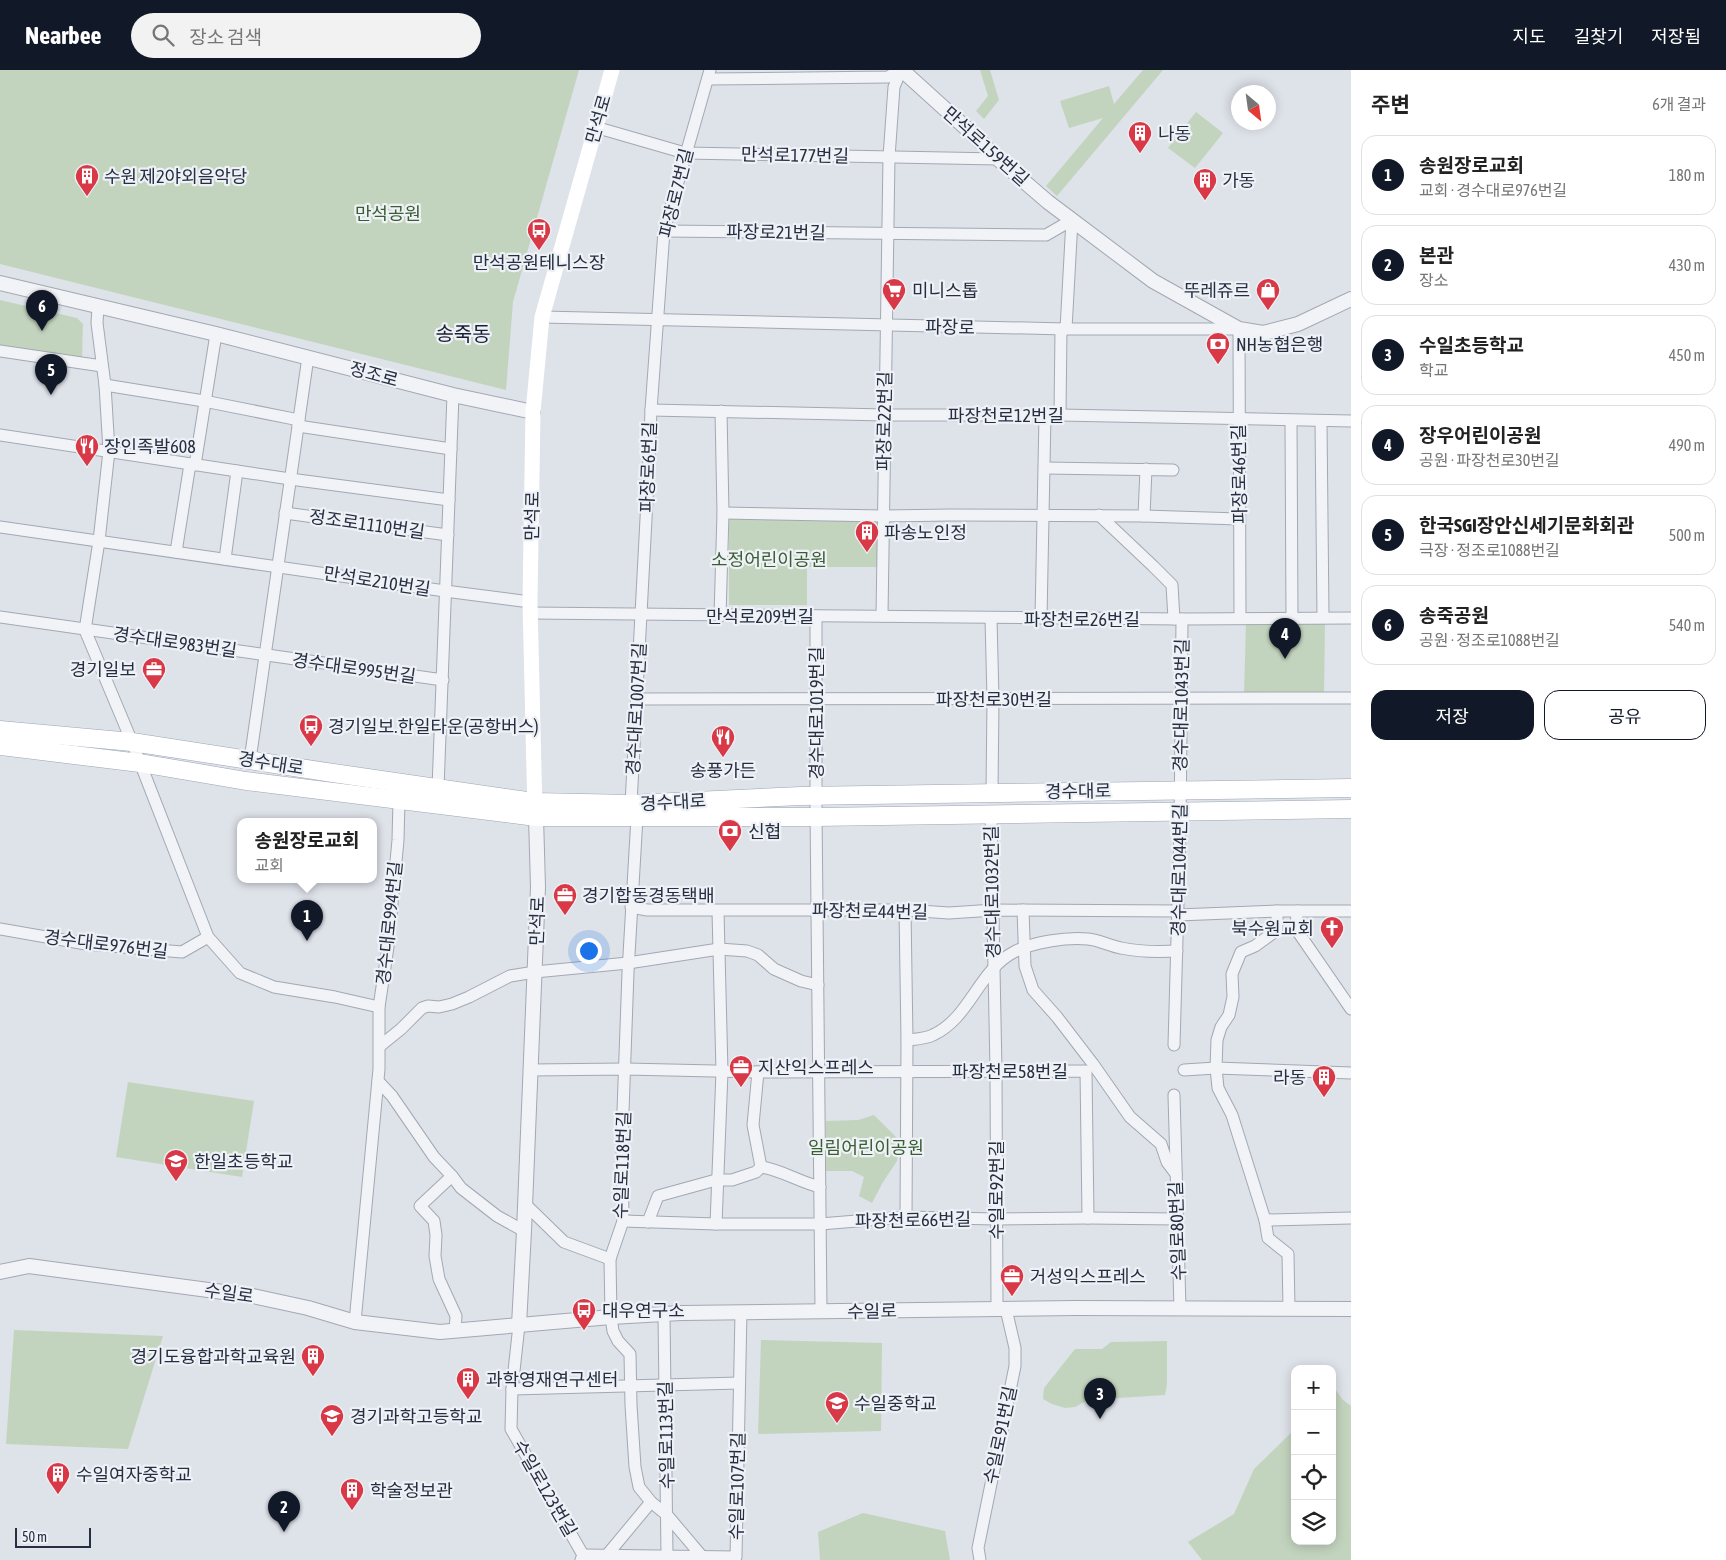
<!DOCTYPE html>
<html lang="ko">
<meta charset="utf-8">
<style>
:root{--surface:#fff;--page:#f2f2f2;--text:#222;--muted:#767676;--line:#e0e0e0;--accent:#111827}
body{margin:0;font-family:"Asap Condensed","Noto Sans KR",sans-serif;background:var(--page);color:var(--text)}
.controls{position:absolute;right:15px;bottom:15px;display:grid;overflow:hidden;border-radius:10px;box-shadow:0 2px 12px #0003}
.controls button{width:45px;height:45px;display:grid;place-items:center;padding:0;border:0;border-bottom:1px solid var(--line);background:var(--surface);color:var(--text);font:25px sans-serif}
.compass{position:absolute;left:1231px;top:15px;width:45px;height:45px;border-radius:50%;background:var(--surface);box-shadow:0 2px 12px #0003;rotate:151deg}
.scale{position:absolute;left:15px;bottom:12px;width:76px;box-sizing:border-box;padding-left:5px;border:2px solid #262e41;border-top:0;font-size:14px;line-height:18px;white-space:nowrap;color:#262e41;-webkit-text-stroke:4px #eef1f6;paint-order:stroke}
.you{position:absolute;left:588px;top:880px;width:18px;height:18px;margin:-12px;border:4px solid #fff;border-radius:50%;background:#1a73e8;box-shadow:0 0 0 8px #1a73e833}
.badge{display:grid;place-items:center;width:32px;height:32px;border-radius:50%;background:var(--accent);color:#fff;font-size:16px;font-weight:700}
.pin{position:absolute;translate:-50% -41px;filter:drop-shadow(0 1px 2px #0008)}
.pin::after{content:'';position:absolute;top:26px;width:18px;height:15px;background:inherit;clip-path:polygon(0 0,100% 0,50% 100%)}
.popup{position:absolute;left:237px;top:748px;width:140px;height:65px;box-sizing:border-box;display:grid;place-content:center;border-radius:10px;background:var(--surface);filter:drop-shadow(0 1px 4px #0005);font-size:16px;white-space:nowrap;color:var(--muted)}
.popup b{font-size:19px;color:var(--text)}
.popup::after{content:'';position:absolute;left:50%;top:100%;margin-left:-10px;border:10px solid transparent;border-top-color:var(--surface)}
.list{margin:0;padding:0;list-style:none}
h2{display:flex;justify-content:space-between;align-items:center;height:65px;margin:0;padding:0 20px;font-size:21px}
h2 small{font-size:16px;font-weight:400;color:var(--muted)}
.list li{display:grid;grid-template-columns:32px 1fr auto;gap:15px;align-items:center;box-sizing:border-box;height:80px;margin:0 10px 10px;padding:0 10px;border:1px solid var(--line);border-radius:15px}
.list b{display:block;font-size:19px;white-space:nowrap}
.list p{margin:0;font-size:16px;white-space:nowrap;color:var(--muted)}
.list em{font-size:16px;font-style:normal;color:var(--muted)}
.actions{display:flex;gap:10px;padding:15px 20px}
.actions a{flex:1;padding:11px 0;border:1px solid var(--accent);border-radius:15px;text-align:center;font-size:18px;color:var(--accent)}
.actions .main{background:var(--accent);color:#fff}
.icon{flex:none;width:28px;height:28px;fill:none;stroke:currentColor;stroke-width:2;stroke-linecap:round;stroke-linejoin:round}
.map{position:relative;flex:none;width:1351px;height:1490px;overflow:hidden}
header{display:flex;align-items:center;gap:30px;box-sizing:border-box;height:70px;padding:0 25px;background:var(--accent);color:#fff}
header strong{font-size:24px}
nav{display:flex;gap:28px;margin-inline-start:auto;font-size:18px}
.search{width:350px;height:45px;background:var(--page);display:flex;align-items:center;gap:12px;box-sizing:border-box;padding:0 18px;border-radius:28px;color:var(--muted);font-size:19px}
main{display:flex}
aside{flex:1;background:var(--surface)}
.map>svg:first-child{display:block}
.green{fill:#c3d4be}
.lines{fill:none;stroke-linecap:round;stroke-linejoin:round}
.minor-casing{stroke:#a3a8b3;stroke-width:13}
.tertiary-casing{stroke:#a3a8b3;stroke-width:16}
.primary-casing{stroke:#9ca5b6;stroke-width:19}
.minor{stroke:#f1f3f7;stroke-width:11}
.tertiary{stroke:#f1f3f7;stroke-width:14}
.secondary{stroke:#fff;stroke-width:15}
.primary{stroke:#fff;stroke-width:18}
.labels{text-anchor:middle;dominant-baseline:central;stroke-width:4.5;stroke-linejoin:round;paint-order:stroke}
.street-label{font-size:18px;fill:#262e41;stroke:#eef1f6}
.poi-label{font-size:18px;fill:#262e41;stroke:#eef1f6;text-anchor:start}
.park-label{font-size:18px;fill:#385e32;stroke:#eef1f6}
.quarter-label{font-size:20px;fill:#181f32;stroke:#eef1f6}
</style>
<header>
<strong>Nearbee</strong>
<div class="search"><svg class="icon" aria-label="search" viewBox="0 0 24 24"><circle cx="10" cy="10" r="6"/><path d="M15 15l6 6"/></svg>장소 검색</div>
<nav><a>지도</a><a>길찾기</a><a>저장됨</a></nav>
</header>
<main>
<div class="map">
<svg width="1351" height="1490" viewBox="0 0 1351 1490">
<rect width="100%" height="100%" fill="#dee2e9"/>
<g class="green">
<polygon points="0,0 579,0 513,232 506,320 0,194"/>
<polygon points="980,0 990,0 999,30 984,49 976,41 988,26"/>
<polygon points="1143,0 1163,0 1057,126 1046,116 1103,48 1069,58 1060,31 1109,16 1114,34"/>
<polygon points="1196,42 1223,63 1195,98 1168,78"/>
<polygon points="0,230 77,248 83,254 82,288 0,275"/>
<polygon points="729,448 878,448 878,497 807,497 807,535 729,535"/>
<polygon points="1246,552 1325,554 1324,625 1244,624"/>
<polygon points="128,1012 254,1031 242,1107 116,1087"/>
<polygon points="874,1045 899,1070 897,1091 883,1112 872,1133 859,1126 864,1107 852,1101 826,1101 826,1051 858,1050"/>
<polygon points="14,1260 163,1266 128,1379 6,1374"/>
<polygon points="761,1270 882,1273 881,1361 758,1364"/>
<polygon points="1167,1271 1167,1314 1165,1325 1088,1330 1075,1337 1065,1338 1052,1334 1043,1329 1044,1318 1075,1279 1102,1279 1111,1272"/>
<polygon points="1332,1314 1342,1329 1351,1336 1351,1490 1202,1490 1188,1472 1234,1444 1254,1399 1295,1359 1295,1471 1332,1471"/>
<polygon points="863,1443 945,1461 950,1490 820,1490 818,1462"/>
</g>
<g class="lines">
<g class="minor-casing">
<g id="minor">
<polyline points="708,9 888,7 900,0"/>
<polyline points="595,57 685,83 998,89"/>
<polyline points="664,161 1046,165 1072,150"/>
<polyline points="98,237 97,253 105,315 109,381 99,471 85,560 132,672 208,867 240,903 274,917 335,927 379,937"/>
<polyline points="542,247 1066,259 1239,259 1240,548"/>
<polyline points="1066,259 1072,150"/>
<polyline points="0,281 102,296"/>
<polyline points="105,315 204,331 299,350"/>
<polyline points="651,340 885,345 1060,345 1351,351"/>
<polyline points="1060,345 1061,259"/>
<polyline points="1291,351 1292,547"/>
<polyline points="1321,351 1323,547"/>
<polyline points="298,356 451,379"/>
<polyline points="0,365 290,409 449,430"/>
<polyline points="195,395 216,264"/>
<polyline points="1045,398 1173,400"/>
<polyline points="285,443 448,465"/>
<polyline points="723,443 883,446 951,445 1144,446 1239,449"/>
<polyline points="1099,445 1153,496 1172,515 1174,549"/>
<polyline points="1144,446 1146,399"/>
<polyline points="0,457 445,521 530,532"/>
<polyline points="176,482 190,394"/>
<polyline points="225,489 237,401"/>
<polyline points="530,543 1182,549 1351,548"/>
<polyline points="720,546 723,443 721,341"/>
<polyline points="816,546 816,740 821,1241"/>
<polyline points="882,546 889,87 894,17 901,0"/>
<polyline points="0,547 443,610"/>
<polyline points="991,548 993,629 992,723"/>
<polyline points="1041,548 1045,345"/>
<polyline points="637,629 1351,628"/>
<polyline points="250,690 308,287"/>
<polyline points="438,718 453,325"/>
<polyline points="631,734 648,411 651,340 664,161 710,0"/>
<polyline points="991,744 996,1001 997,1239"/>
<polyline points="637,747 628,902 622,1069 623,1151 610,1189 611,1247 613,1261 618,1271 630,1284 631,1335 635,1397 639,1417 651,1432 667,1445 705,1490"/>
<polyline points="631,837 647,840 905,840 949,843 994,840 1178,841"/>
<polyline points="905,840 907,970 906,1147"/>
<polyline points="1023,840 1025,896 1033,920 1057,947 1093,994 1130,1047 1161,1074 1167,1092 1176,1104"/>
<polyline points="1277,841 1277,860 1255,876 1241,882 1232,904 1233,927 1229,945 1221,957 1217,970 1216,998 1218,1018 1232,1045 1265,1150 1268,1168 1288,1184 1289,1239"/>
<polyline points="1297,841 1296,859 1351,939"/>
<polyline points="1178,845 1277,841 1351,841"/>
<polyline points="0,859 86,874 182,882 208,867"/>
<path d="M 907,970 C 915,969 925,969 933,965 C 970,948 978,901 1014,882 C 1033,872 1066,867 1088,869 C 1099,870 1110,876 1121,878 C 1140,882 1158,882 1177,881"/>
<polyline points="1174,975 1180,762 1182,549"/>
<polyline points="380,976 401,959 422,938 428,936 439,937 452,934 469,927 510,906 535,902 628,893 719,879 747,881 758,885 774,899 801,911 818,915"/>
<polyline points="531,1000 626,999 758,1002 1086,1001 1088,1148"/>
<polyline points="1184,1000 1216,998 1351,1003"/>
<polyline points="758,1002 753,1055 761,1097"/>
<polyline points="378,1011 392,1026 434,1087 452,1106 461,1118 497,1146 524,1161"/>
<polyline points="1174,1025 1180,1238"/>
<polyline points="452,1106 420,1136 434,1151 436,1165 435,1186 439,1209 456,1246 455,1261"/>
<polyline points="525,1134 564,1172 610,1189"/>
<polyline points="1265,1150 1351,1148"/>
<polyline points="623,1151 716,1154 820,1154 906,1147 996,1149 1088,1148 1178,1149"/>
<path d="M 648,1152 L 658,1126 L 716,1110 L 732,1110 L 756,1102 L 761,1097 C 782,1100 799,1112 820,1117"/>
<polyline points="716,1154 722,1002 718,841"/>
<polyline points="664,1244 667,1486"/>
<polyline points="355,1252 379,999 379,937 388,877 398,770 399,730"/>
<polyline points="519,1255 512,1319 511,1359 583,1485 581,1490"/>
<polyline points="512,1319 739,1313"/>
<polyline points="583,1485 736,1487 741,1242"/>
<polyline points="607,1485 651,1432"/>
<polyline points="980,1490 978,1478 1015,1296 1015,1278 1006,1239"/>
</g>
</g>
<g class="tertiary-casing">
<g id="tertiary">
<polyline points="902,0 977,68 998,89 1048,132 1153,211 1239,259 1263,263 1298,254 1351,229"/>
<polyline points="0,213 216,264 453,325 533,342"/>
<polyline points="0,1202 29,1196 253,1226 308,1238 355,1252 440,1262 611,1247 681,1243 1075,1238 1351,1239"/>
<polyline points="519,1255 524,1161 538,817 536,747"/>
</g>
</g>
<g class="primary-casing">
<g id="primary">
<polyline points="0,660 132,672 333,703 534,732 631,734 801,726 1351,718"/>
<polyline points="0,676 140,693 246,711 536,747 816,747 1351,739"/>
</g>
</g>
<use href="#minor" class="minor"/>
<use href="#tertiary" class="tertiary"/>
<polyline class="secondary" points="535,743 530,532 533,342 542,247 612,0"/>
<use href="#primary" class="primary"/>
</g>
<defs>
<g id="building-pin" transform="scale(1.25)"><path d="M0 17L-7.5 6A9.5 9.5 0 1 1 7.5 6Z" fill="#d93847" stroke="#eef1f6"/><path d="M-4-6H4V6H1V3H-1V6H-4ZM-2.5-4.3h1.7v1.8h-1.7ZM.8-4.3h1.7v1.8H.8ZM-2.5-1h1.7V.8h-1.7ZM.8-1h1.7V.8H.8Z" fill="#fff"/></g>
<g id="bus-pin" transform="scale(1.25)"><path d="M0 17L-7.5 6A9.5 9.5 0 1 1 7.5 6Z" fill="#d93847" stroke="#eef1f6"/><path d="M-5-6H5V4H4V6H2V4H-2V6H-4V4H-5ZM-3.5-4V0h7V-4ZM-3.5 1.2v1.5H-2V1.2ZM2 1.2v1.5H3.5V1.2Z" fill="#fff"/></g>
<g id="supermarket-pin" transform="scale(1.25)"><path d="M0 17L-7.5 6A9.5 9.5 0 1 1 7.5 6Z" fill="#d93847" stroke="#eef1f6"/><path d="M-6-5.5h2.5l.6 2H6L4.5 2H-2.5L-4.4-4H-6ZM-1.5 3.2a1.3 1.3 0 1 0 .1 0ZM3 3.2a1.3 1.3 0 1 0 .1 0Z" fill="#fff"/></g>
<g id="shop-pin" transform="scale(1.25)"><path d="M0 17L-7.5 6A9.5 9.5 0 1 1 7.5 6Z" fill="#d93847" stroke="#eef1f6"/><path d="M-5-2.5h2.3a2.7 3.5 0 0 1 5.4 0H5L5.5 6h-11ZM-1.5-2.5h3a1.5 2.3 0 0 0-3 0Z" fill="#fff"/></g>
<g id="bank-pin" transform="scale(1.25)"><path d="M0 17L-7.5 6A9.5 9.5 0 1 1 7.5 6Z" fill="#d93847" stroke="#eef1f6"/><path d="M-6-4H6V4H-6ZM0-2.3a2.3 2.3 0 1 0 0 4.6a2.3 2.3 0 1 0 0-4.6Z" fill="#fff"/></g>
<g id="restaurant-pin" transform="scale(1.25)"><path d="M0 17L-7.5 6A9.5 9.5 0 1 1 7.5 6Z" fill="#d93847" stroke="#eef1f6"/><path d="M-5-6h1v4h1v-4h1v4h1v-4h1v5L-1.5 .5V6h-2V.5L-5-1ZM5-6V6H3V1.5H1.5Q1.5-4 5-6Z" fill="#fff"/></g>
<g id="office-pin" transform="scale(1.25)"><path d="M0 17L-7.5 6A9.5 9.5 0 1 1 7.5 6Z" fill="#d93847" stroke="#eef1f6"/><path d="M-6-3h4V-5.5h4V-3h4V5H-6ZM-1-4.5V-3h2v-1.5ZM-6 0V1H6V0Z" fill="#fff"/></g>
<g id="church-pin" transform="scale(1.25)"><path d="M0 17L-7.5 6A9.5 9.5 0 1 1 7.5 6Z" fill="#d93847" stroke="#eef1f6"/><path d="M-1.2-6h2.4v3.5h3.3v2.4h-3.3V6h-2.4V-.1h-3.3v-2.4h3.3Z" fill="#fff"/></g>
<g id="school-pin" transform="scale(1.25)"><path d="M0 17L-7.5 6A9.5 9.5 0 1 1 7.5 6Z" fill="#d93847" stroke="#eef1f6"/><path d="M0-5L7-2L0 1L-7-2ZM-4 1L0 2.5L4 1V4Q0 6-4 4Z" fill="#fff"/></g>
</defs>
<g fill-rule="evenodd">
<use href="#building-pin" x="1140" y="63"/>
<use href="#building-pin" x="87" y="106"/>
<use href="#building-pin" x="1205" y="110"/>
<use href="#bus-pin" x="539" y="160"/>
<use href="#supermarket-pin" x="894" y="220"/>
<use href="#shop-pin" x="1268" y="220"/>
<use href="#bank-pin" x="1218" y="274"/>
<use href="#restaurant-pin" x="87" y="376"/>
<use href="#building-pin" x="867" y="462"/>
<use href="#office-pin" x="154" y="599"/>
<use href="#bus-pin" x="311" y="656"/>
<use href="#restaurant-pin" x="723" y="667"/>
<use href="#bank-pin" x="730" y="761"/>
<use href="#office-pin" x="565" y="825"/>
<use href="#church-pin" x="1332" y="858"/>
<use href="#office-pin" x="741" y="997"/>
<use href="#building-pin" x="1324" y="1007"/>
<use href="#school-pin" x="176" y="1091"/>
<use href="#office-pin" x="1012" y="1206"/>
<use href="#bus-pin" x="584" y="1240"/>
<use href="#building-pin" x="313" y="1286"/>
<use href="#building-pin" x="468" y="1309"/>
<use href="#school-pin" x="837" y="1333"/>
<use href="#school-pin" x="332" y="1346"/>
<use href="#building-pin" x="58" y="1404"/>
<use href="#building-pin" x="352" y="1420"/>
</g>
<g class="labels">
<g class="street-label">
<text transform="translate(598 49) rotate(-74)">만석로</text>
<text transform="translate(986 76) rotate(42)">만석로159번길</text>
<text transform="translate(795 85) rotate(1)">만석로177번길</text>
<text transform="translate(676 123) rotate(-76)">파장로7번길</text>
<text transform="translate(776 162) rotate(1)">파장로21번길</text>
<text transform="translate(950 257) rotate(1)">파장로</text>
<text transform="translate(374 304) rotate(15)">정조로</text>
<text x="1006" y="345">파장천로12번길</text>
<text transform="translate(884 351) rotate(-89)">파장로22번길</text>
<text transform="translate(648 397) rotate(-88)">파장로6번길</text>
<text transform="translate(1239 404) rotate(-91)">파장로46번길</text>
<text transform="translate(532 446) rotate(-89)">만석로</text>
<text transform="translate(367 454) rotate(8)">정조로1110번길</text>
<text transform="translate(377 511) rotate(9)">만석로210번길</text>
<text x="760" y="546">만석로209번길</text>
<text x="1082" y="549">파장천로26번길</text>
<text transform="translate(175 572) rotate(8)">경수대로983번길</text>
<text transform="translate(354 598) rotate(8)">경수대로995번길</text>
<text x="994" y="629">파장천로30번길</text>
<text transform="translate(1181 635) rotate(-89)">경수대로1043번길</text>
<text transform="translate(636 639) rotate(-87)">경수대로1007번길</text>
<text transform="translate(816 643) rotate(-90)">경수대로1019번길</text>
<text transform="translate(271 693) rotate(9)">경수대로</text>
<text transform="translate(1078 721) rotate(-1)">경수대로</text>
<text transform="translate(673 732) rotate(-3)">경수대로</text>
<text transform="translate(1179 800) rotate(-89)">경수대로1044번길</text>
<text transform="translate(992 822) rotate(-91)">경수대로1032번길</text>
<text transform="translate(870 841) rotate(1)">파장천로44번길</text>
<text transform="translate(537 851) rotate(-88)">만석로</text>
<text transform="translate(389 853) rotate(-84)">경수대로994번길</text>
<text transform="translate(106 874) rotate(7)">경수대로976번길</text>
<text x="1010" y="1001">파장천로58번길</text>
<text transform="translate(622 1095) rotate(-88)">수일로118번길</text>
<text transform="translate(996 1120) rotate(-90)">수일로92번길</text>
<text transform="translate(913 1150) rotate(-1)">파장천로66번길</text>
<text transform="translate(1177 1161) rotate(-92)">수일로80번길</text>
<text transform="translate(229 1223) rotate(8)">수일로</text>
<text transform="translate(872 1241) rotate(-1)">수일로</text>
<text transform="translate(666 1365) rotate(-91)">수일로113번길</text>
<text transform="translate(1000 1365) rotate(-78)">수일로91번길</text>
<text transform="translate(737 1416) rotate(-89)">수일로107번길</text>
<text transform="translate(545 1418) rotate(60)">수일로123번길</text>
</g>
<g class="poi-label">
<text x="1158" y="63">나동</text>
<text x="104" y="106">수원 제2야외음악당</text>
<text x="1222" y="110">가동</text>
<text x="539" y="192" text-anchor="middle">만석공원테니스장</text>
<text x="912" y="220">미니스톱</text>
<text x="1250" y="220" text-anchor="end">뚜레쥬르</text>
<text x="1236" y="274">NH농협은행</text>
<text x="104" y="376">장인족발608</text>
<text x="884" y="462">파송노인정</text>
<text x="136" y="599" text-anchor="end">경기일보</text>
<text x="328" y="656">경기일보.한일타운(공항버스)</text>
<text x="723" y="700" text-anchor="middle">송풍가든</text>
<text x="748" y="761">신협</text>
<text x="582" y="825">경기합동경동택배</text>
<text x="1314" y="858" text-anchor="end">북수원교회</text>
<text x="758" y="997">지산익스프레스</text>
<text x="1306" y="1007" text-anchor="end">라동</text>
<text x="194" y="1091">한일초등학교</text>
<text x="1030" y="1206">거성익스프레스</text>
<text x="602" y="1240">대우연구소</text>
<text x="296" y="1286" text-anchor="end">경기도융합과학교육원</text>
<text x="486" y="1309">과학영재연구센터</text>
<text x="854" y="1333">수일중학교</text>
<text x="350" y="1346">경기과학고등학교</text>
<text x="76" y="1404">수일여자중학교</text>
<text x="370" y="1420">학술정보관</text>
</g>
<g class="park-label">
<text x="388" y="143">만석공원</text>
<text x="769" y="489">소정어린이공원</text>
<text x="866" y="1077">일림어린이공원</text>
</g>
<g class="quarter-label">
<text x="463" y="263">송죽동</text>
</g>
</g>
</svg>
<div class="controls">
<button>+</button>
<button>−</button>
<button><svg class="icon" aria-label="locate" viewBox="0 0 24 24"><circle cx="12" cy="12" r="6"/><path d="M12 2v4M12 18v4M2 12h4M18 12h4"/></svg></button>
<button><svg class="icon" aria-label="layers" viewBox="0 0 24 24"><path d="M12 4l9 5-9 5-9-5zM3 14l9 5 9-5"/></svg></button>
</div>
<svg class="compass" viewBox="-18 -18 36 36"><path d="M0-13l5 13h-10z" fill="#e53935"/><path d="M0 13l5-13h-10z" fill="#767676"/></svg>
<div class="scale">50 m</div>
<div class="you"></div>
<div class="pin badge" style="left:307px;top:871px">1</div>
<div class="popup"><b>송원장로교회</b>교회</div>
<div class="pin badge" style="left:284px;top:1462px">2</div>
<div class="pin badge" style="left:1100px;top:1349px">3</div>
<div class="pin badge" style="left:1285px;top:589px">4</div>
<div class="pin badge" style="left:51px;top:325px">5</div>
<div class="pin badge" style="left:42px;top:261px">6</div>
</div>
<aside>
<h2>주변<small>6개 결과</small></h2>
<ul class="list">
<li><span class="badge">1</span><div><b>송원장로교회</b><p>교회 · 경수대로976번길</p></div><em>180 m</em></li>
<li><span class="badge">2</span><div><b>본관</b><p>장소</p></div><em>430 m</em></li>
<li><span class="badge">3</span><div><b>수일초등학교</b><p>학교</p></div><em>450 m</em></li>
<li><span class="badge">4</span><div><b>장우어린이공원</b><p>공원 · 파장천로30번길</p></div><em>490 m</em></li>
<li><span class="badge">5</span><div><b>한국SGI장안신세기문화회관</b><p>극장 · 정조로1088번길</p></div><em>500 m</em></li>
<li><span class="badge">6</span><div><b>송죽공원</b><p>공원 · 정조로1088번길</p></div><em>540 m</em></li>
</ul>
<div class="actions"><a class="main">저장</a><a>공유</a></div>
</aside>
</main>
